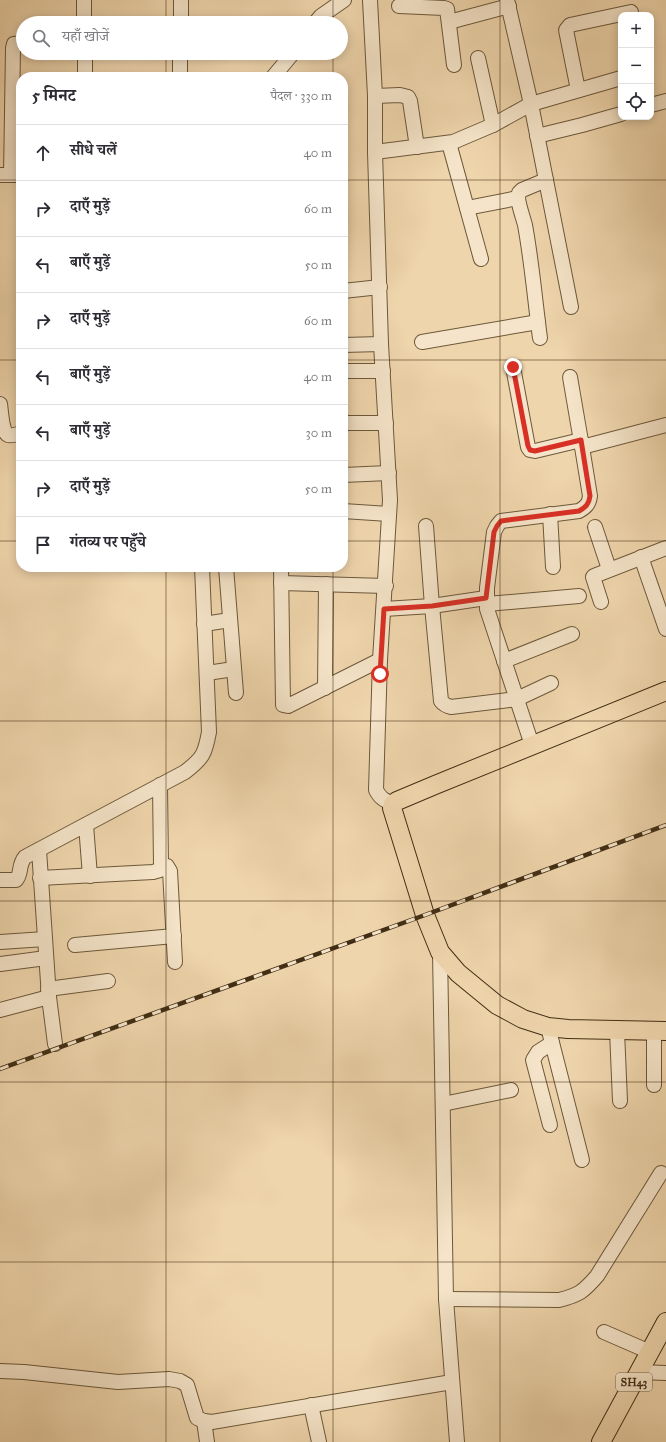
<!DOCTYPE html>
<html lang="hi">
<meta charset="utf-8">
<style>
:root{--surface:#fff;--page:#f2f2f3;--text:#2b2b33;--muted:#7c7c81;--line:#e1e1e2}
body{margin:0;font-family:"IM FELL Great Primer","Noto Serif Devanagari",serif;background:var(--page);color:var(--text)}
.controls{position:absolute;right:12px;top:12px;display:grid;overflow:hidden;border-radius:8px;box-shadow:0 2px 10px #0003}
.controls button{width:36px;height:36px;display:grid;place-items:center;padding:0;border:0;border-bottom:1px solid var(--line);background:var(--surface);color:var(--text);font:20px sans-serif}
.stop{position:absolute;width:12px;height:12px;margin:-9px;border:3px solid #d93025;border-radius:50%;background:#fff}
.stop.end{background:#d93025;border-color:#fff;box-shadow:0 1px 4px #0008}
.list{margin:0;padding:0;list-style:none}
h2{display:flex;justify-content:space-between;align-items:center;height:52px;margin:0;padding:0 16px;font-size:17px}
h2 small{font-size:13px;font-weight:400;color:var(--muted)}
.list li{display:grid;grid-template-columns:26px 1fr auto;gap:12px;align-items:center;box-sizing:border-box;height:56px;padding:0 16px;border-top:1px solid var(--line)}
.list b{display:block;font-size:15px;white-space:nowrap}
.list em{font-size:13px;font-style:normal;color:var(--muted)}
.icon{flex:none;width:22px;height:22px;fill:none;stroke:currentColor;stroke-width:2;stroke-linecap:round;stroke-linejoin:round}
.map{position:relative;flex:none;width:666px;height:1442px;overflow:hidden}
.search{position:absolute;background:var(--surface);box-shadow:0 2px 10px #0003;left:16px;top:16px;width:332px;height:44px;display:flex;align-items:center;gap:10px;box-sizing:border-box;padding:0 14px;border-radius:22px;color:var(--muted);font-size:15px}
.panel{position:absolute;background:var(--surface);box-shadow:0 2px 10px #0003;left:16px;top:72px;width:332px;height:500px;border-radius:16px}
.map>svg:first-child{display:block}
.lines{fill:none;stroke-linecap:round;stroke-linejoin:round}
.minor-casing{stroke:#6c583a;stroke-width:16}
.major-casing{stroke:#412e14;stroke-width:20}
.minor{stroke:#f5e4c9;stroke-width:14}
.major{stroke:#efd5ac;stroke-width:18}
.rail-casing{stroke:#412e14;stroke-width:4.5}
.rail{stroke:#f5e4c9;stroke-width:3;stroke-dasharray:9;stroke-linecap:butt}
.route{stroke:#d93025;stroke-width:5}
.grid{fill:none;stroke:#412e14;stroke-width:1;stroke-opacity:0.55}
.labels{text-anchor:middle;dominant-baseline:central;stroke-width:4;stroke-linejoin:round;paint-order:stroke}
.shield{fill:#f5e4c9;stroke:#77654a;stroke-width:1}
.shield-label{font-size:11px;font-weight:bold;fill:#412e14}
</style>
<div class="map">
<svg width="666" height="1442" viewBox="0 0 666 1442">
<rect width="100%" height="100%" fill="#efd5ac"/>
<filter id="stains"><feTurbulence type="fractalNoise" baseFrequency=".005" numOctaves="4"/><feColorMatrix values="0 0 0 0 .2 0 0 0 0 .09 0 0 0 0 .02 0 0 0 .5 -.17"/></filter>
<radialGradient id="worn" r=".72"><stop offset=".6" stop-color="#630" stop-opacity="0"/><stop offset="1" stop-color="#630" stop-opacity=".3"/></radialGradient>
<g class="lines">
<g class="minor-casing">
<g id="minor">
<polyline points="84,0 84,23"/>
<path d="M 370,0 L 375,96 L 375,152 L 381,344 L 390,500 L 380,660 L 376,790 C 380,798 384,800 393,804"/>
<polyline points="507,0 531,104 571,307"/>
<polyline points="399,6 444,8 447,9 454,65"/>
<polyline points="449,22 509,6"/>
<polyline points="181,23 181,0"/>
<polyline points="315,23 321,16 344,0"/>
<polyline points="85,53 85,77"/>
<polyline points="478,58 493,125"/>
<polyline points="180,77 180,53"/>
<polyline points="273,77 293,53"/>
<polyline points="578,90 566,30 570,25 631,12"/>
<polyline points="375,96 400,95 408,97 410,101 417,147"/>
<polyline points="651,105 666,101"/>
<polyline points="537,136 582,125 621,114"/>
<polyline points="449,143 481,259"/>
<polyline points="375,152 453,142 493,125 531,104 621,78"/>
<polyline points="0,175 21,175"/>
<polyline points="11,175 13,48 14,44 23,43"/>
<polyline points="467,208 518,198"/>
<polyline points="343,291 380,287"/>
<path d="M 540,338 C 535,301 532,263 525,225 C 523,217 516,199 519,193 L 522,190 L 546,180"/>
<polyline points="422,342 538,322"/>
<polyline points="343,345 381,344"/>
<polyline points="513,367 528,447 530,450 535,451 581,440"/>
<polyline points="343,371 383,371"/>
<polyline points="570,377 582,447"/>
<path d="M 0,404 C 1,410 2,433 8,435 C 11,436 18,434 21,433"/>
<polyline points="343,423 386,423"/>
<polyline points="343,475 389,473"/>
<polyline points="343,511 389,514"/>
<polyline points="550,514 553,567"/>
<path d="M 426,526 L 432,606 L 441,701 C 444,705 447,706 451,707 L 517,699 L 551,683"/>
<polyline points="595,527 609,569"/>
<polyline points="641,557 666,629"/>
<polyline points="226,567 236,693"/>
<polyline points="281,567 283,705 288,706 380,660"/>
<polyline points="281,583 386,586"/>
<polyline points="601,602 593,577 594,576 666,548"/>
<polyline points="487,604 579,596"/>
<polyline points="384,609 432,606 486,598"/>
<polyline points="204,624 230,620"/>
<polyline points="504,661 572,634"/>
<polyline points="207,673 234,669"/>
<polyline points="325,688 326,584"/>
<path d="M 532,745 L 487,609 L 487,588 L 494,532 L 497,526 L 501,521 L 579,511 C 586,507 589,504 590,496 L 582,447 L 666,425"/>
<polyline points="86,825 90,876"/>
<polyline points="39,850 49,997 55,1044"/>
<polyline points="161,866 167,866 170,871 175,962"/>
<polyline points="40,878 153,872 160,870 161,866 160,785"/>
<path d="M 0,880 L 16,880 C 22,874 18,865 25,857 L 185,772 C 203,758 205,754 209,732 L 202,567"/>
<polyline points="0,942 45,939"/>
<polyline points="75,945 174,936"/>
<polyline points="440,952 446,1299 457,1442"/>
<polyline points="0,964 46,958"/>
<polyline points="48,989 108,981"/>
<polyline points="0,1010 49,997"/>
<polyline points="548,1027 582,1160"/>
<polyline points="617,1031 620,1101"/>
<polyline points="654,1031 654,1085"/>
<polyline points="443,1104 511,1090"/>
<polyline points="550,1125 533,1060 538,1052 552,1043"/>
<path d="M 446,1299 L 559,1300 C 579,1295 583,1292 597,1276 L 661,1173"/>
<polyline points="604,1332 650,1352"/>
<polyline points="0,1371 24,1372 118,1382 169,1379 180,1381 187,1385 197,1418 204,1421 212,1422 452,1382"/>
<polyline points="639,1372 666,1373"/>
<polyline points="311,1405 319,1442"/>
<polyline points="204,1421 207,1442"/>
</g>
</g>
<g class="major-casing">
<g id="major">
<polyline points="666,691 435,785 397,801 393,804 392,808 425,915 440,952 458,973 497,1005 523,1019 548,1027 568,1029 666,1031"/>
<polyline points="601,1442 666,1322"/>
</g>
</g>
<use href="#minor" class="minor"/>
<use href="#major" class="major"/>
<g class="rail-casing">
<polyline id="rail" points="0,1069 425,915 666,825"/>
</g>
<use href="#rail" class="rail"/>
</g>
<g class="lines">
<path class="route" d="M 380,674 L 384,609 L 432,606 L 486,598 L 494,532 L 497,526 L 501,521 L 579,511 C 586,507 589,504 590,496 L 581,440 L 535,451 L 530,450 L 528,446 L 513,367"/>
</g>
<path class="grid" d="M 166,0 L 166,23M 333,0 L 333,23M 500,0 L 500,1442M 166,53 L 166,77M 333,53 L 333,77M 0,180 L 21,180M 343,180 L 666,180M 0,360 L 21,360M 343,360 L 666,360M 0,541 L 21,541M 343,541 L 666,541M 166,567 L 166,1442M 333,567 L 333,1442M 0,721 L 666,721M 0,901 L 666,901M 0,1082 L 666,1082M 0,1262 L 666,1262"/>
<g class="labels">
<rect class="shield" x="616" y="1373" width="36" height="18" rx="3"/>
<g class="shield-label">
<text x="634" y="1382">SH43</text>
</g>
</g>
<rect width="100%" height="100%" filter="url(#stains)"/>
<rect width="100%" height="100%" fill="url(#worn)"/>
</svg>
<div class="controls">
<button>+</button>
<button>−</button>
<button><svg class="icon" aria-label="locate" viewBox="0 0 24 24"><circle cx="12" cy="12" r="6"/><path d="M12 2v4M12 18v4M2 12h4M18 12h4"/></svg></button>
</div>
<div class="stop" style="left:380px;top:674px"></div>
<div class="stop end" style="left:513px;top:367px"></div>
<div class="search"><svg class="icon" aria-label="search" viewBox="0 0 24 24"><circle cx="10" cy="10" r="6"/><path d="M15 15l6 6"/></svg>यहाँ खोजें</div>
<section class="panel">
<h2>5 मिनट<small>पैदल · 330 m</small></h2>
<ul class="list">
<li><svg class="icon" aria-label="ahead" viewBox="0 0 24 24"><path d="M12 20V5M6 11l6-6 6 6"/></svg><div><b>सीधे चलें</b></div><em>40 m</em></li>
<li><svg class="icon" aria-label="right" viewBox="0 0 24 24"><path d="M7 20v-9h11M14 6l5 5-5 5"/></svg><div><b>दाएँ मुड़ें</b></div><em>60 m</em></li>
<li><svg class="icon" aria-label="left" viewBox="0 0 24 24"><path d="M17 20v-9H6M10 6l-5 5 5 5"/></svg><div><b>बाएँ मुड़ें</b></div><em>50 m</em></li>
<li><svg class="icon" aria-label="right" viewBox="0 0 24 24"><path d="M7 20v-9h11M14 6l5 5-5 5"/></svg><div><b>दाएँ मुड़ें</b></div><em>60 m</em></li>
<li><svg class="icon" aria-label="left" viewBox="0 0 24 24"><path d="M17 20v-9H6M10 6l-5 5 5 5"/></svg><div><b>बाएँ मुड़ें</b></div><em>40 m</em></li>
<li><svg class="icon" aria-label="left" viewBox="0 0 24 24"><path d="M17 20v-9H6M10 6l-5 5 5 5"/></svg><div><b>बाएँ मुड़ें</b></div><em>30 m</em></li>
<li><svg class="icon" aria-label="right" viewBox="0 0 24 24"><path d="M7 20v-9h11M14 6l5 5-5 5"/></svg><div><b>दाएँ मुड़ें</b></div><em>50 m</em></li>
<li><svg class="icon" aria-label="arrive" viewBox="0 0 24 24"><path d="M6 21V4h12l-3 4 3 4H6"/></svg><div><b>गंतव्य पर पहुँचे</b></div></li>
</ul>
</section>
</div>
